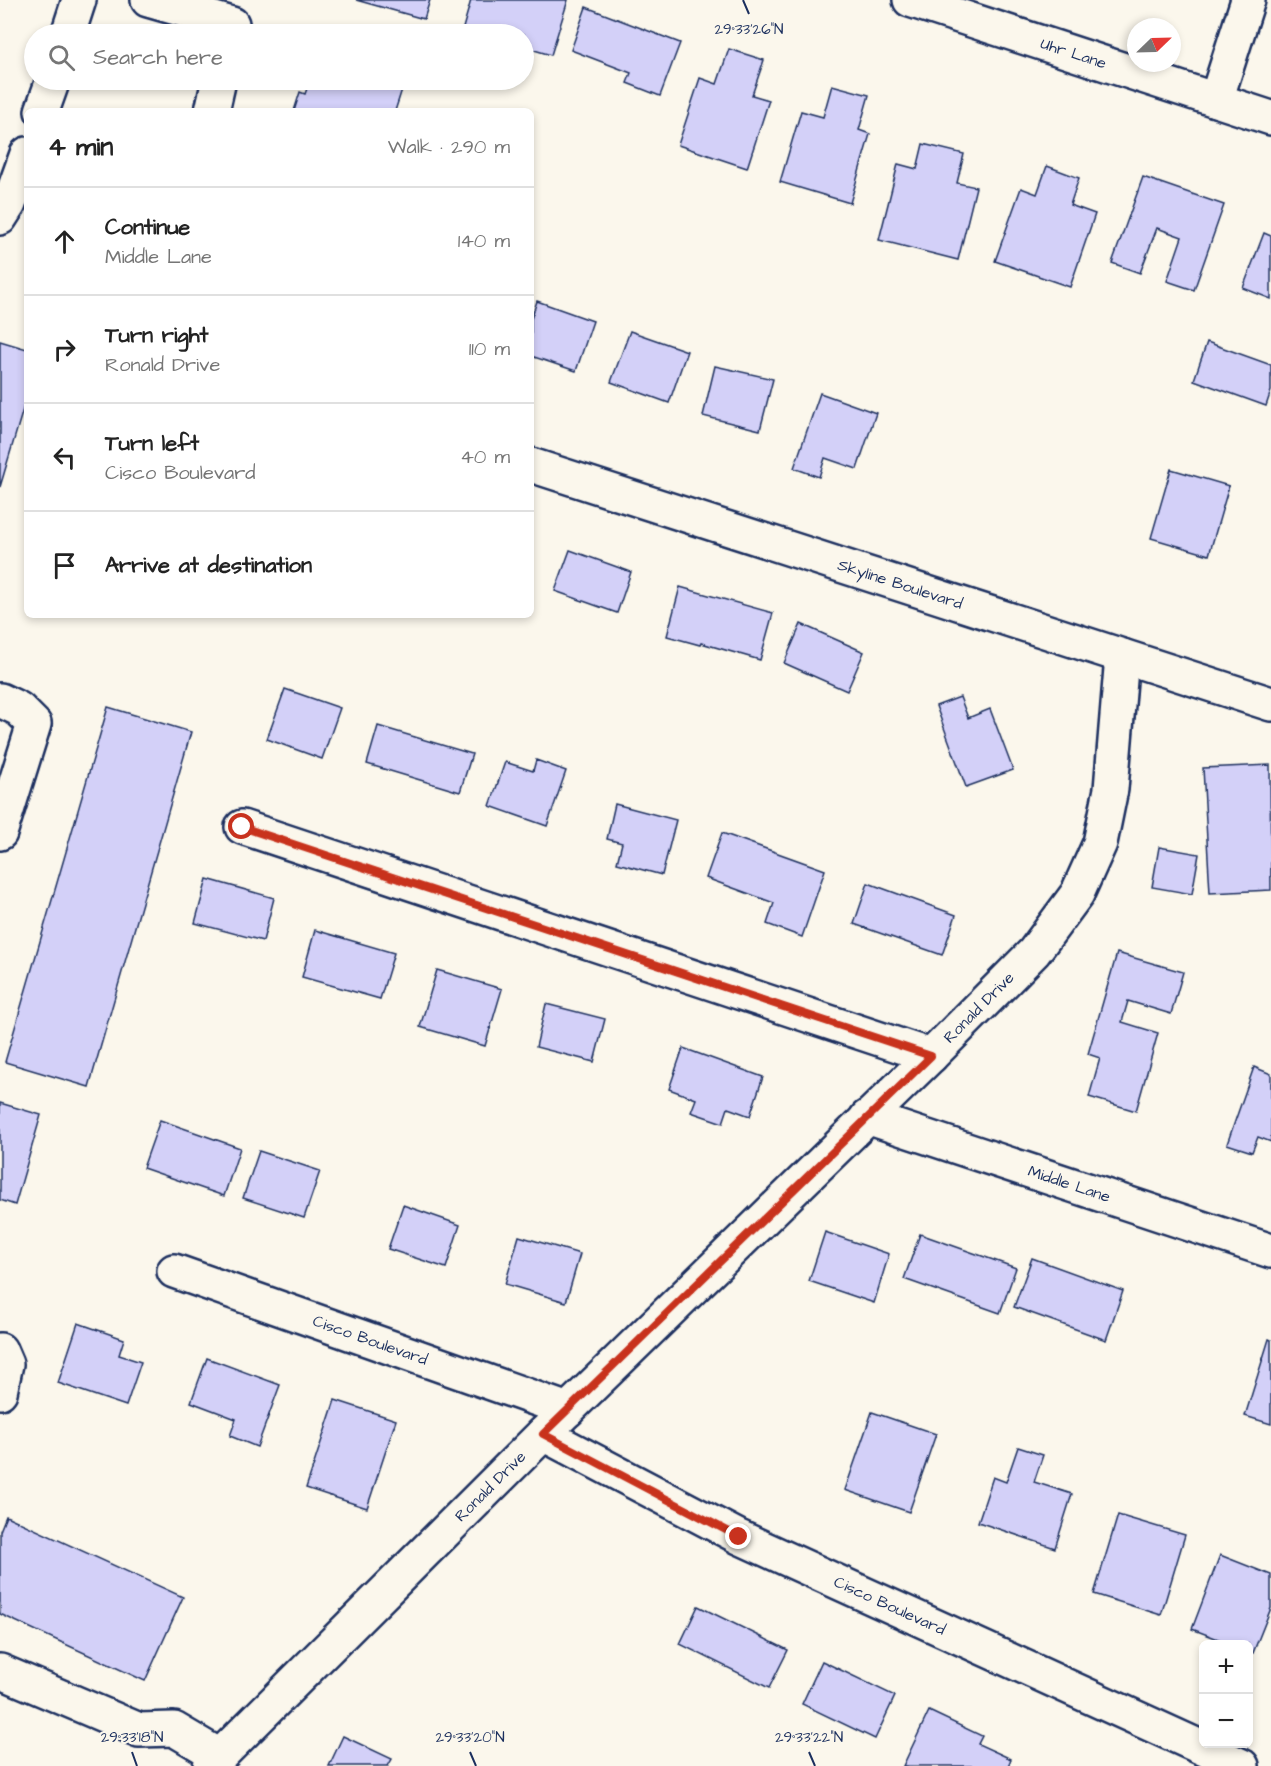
<!DOCTYPE html>
<meta charset="utf-8">
<style>
:root{--surface:#fff;--page:#f6f6f6;--text:#222;--muted:#767676;--line:#e0e0e0}
body{margin:0;font-family:"Architects Daughter",sans-serif;background:var(--page);color:var(--text)}
.controls{position:absolute;right:18px;bottom:18px;display:grid;overflow:hidden;border-radius:9px;box-shadow:0 3px 9px #0003}
.controls button{width:54px;height:54px;display:grid;place-items:center;padding:0;border:0;border-bottom:2px solid var(--line);background:var(--surface);color:var(--text);font:30px sans-serif}
.compass{position:absolute;left:1127px;top:18px;width:54px;height:54px;border-radius:50%;background:var(--surface);box-shadow:0 3px 9px #0003;rotate:67deg}
.stop{position:absolute;width:18px;height:18px;margin:-14px;border:4px solid #c8321e;border-radius:50%;background:#fff}
.stop.end{background:#c8321e;border-color:#fff;box-shadow:0 2px 6px #0008}
.list{margin:0;padding:0;list-style:none}
h2{display:flex;justify-content:space-between;align-items:center;height:78px;margin:0;padding:0 24px;font-size:26px}
h2 small{font-size:20px;font-weight:400;color:var(--muted)}
.list li{display:grid;grid-template-columns:39px 1fr auto;gap:18px;align-items:center;box-sizing:border-box;height:108px;padding:0 24px;border-top:2px solid var(--line)}
.list b{display:block;font-size:22px;white-space:nowrap}
.list p{margin:0;font-size:20px;white-space:nowrap;color:var(--muted)}
.list em{font-size:20px;font-style:normal;color:var(--muted)}
.icon{flex:none;width:33px;height:33px;fill:none;stroke:currentColor;stroke-width:2;stroke-linecap:round;stroke-linejoin:round}
.map{position:relative;flex:none;width:1271px;height:1766px;overflow:hidden}
.search{position:absolute;background:var(--surface);box-shadow:0 3px 9px #0003;left:24px;top:24px;width:510px;height:66px;display:flex;align-items:center;gap:15px;box-sizing:border-box;padding:0 21px;border-radius:33px;color:var(--muted);font-size:22px}
.panel{position:absolute;background:var(--surface);box-shadow:0 3px 9px #0003;left:24px;top:108px;width:510px;height:510px;border-radius:9px}
.map>svg:first-child{display:block}
.building{fill:#d3d0f8;stroke:#1b2f5e;stroke-width:1.5}
.lines{fill:none;stroke-linecap:round;stroke-linejoin:round}
.minor-casing{stroke:#1b2f5e;stroke-width:38}
.minor{stroke:#fbf7ec;stroke-width:33}
.route{stroke:#c8321e;stroke-width:8}
.ticks{fill:none;stroke:#1b2f5e;stroke-width:2}
.labels{text-anchor:middle;dominant-baseline:central;stroke-width:4.5;stroke-linejoin:round;paint-order:stroke}
.street-label{font-size:16px;fill:#1b2f5e;stroke:#fbf7ec}
.ticks-label{font-size:15px;text-anchor:middle;fill:#1b2f5e;stroke:#fbf7ec;stroke-width:4.5;stroke-linejoin:round;paint-order:stroke}
</style>
<div class="map">
<svg width="1271" height="1766" viewBox="0 0 1271 1766">
<rect width="100%" height="100%" fill="#fbf7ec"/>
<filter id="ink" filterUnits="userSpaceOnUse"><feTurbulence type="fractalNoise" baseFrequency=".0167" numOctaves="2"/><feDisplacementMap in="SourceGraphic" scale="12" xChannelSelector="R" yChannelSelector="G"/><feConvolveMatrix kernelMatrix="1 2 1 2 8 2 1 2 1" color-interpolation-filters="sRGB"/></filter>
<g filter="url(#ink)">
<g class="building">
<polygon points="356,0 430,0 424,19"/>
<polygon points="471,0 568,0 551,55 524,47 524,34 484,34 463,28"/>
<polygon points="586,7 680,43 660,96 627,83 631,73 571,50"/>
<polygon points="729,49 764,60 752,95 769,100 747,168 678,145 700,78 717,84"/>
<polygon points="310,80 405,80 395,111 294,111 300,92 305,94"/>
<polygon points="832,85 869,95 859,130 870,134 850,203 780,182 801,111 823,117"/>
<polygon points="923,144 964,154 957,183 976,187 958,260 879,240 898,164 917,169"/>
<polygon points="1047,166 1079,178 1070,205 1095,214 1070,287 995,261 1021,188 1037,194"/>
<polygon points="1143,177 1224,205 1194,290 1167,281 1182,237 1157,228 1140,273 1112,263"/>
<polygon points="1264,233 1271,236 1271,299 1243,288"/>
<polygon points="537,301 593,321 576,371 531,356 531,319"/>
<polygon points="630,331 687,351 669,403 611,382"/>
<polygon points="0,341 27,349 27,396 0,487"/>
<polygon points="1207,342 1271,365 1271,391 1266,406 1194,380"/>
<polygon points="715,366 773,379 760,430 703,416"/>
<polygon points="820,393 876,413 857,469 825,458 819,477 794,468"/>
<polygon points="1171,469 1229,486 1209,555 1151,538"/>
<polygon points="570,550 631,572 617,613 555,591"/>
<polygon points="680,587 773,613 760,660 701,643 700,645 667,636"/>
<polygon points="801,624 864,652 847,691 784,663"/>
<polygon points="285,689 340,708 322,759 267,739"/>
<polygon points="960,697 968,718 990,709 1013,770 966,787 936,706"/>
<polygon points="108,707 191,732 89,1087 5,1062"/>
<polygon points="378,726 472,754 460,792 367,764"/>
<polygon points="536,760 566,771 547,826 490,806 505,762 533,771"/>
<polygon points="1270,765 1271,890 1210,893 1203,768"/>
<polygon points="615,804 676,820 662,875 617,863 622,843 607,839"/>
<polygon points="722,833 825,870 802,937 767,924 774,903 706,878"/>
<polygon points="1159,847 1199,854 1192,894 1152,887"/>
<polygon points="207,879 274,898 263,941 195,923"/>
<polygon points="868,883 956,915 942,955 854,924"/>
<polygon points="315,930 394,953 380,999 302,977"/>
<polygon points="1117,953 1183,972 1171,1014 1128,1001 1122,1022 1158,1033 1136,1111 1089,1097 1100,1058 1088,1054"/>
<polygon points="437,970 502,989 485,1046 420,1027"/>
<polygon points="546,1004 605,1019 594,1062 536,1047"/>
<polygon points="683,1048 763,1077 750,1116 728,1108 723,1123 691,1112 696,1099 669,1089"/>
<polygon points="1254,1067 1271,1074 1271,1142 1258,1137 1252,1152 1227,1144"/>
<polygon points="0,1103 41,1115 15,1205 0,1200"/>
<polygon points="160,1120 240,1148 224,1196 143,1168"/>
<polygon points="259,1151 320,1171 304,1218 243,1198"/>
<polygon points="403,1205 460,1225 446,1268 388,1249"/>
<polygon points="825,1232 889,1254 874,1303 809,1281"/>
<polygon points="920,1234 1016,1268 1000,1313 904,1279"/>
<polygon points="519,1236 580,1254 566,1302 505,1284"/>
<polygon points="1032,1258 1123,1291 1106,1340 1014,1307"/>
<polygon points="78,1323 124,1339 119,1355 141,1362 126,1406 58,1383"/>
<polygon points="1269,1339 1271,1340 1271,1424 1245,1416"/>
<polygon points="207,1358 280,1385 257,1447 230,1436 236,1419 191,1402"/>
<polygon points="335,1400 396,1420 367,1508 306,1488"/>
<polygon points="872,1412 936,1434 909,1512 845,1490"/>
<polygon points="1018,1447 1043,1455 1034,1482 1072,1494 1055,1548 978,1522 993,1477 1006,1482"/>
<polygon points="1118,1515 1185,1535 1161,1615 1094,1594"/>
<polygon points="6,1516 183,1597 145,1681 0,1614 0,1531"/>
<polygon points="1220,1555 1271,1575 1271,1608 1253,1653 1248,1651 1248,1644 1231,1644 1192,1629"/>
<polygon points="698,1606 788,1650 769,1688 680,1644"/>
<polygon points="822,1661 895,1696 875,1739 802,1704"/>
<polygon points="929,1711 982,1736 978,1744 1011,1759 1008,1766 903,1766"/>
<polygon points="343,1736 392,1759 388,1766 329,1766"/>
</g>
<g class="lines">
<g class="minor-casing">
<g id="minor">
<polyline points="148,0 232,24 229,34"/>
<path id="s1" d="M 910,0 L 1271,118"/>
<polyline points="68,34 79,0"/>
<polyline points="1216,100 1248,0"/>
<polyline points="42,111 53,80"/>
<polyline points="212,111 219,80"/>
<polyline points="0,218 9,204 27,154"/>
<path id="s2" d="M 531,465 L 1271,704"/>
<polyline points="0,700 19,709 34,724 0,833"/>
<polyline points="242,827 931,1056"/>
<path id="s3" d="M 867,1117 L 1271,1251"/>
<path id="s4" d="M 174,1271 L 568,1410"/>
<polyline points="0,1350 6,1364 0,1392"/>
<path id="s5" d="M 543,1434 L 739,1537 L 1242,1766"/>
<polyline points="0,1671 139,1730 174,1729 218,1755"/>
<path id="s6" d="M 210,1766 L 543,1434 L 931,1056 L 1034,952 L 1077,894 L 1100,843 L 1111,789 L 1122,656"/>
</g>
</g>
<use href="#minor" class="minor"/>
</g>
</g>
<g class="lines" filter="url(#ink)">
<polyline class="route" points="242,827 931,1056 543,1434 739,1537"/>
</g>
<path class="ticks" d="M 743,0 L 749,14M 132,1752 L 137,1766M 470,1752 L 476,1766M 809,1752 L 815,1766"/>
<g class="labels">
<g class="street-label">
<text stroke="none"><textPath href="#s1" startOffset="172">Uhr Lane</textPath></text>
<text stroke="none"><textPath href="#s2" startOffset="388">Skyline Boulevard</textPath></text>
<text stroke="none"><textPath href="#s6" startOffset="1080">Ronald Drive</textPath></text>
<text stroke="none"><textPath href="#s3" startOffset="213">Middle Lane</textPath></text>
<text stroke="none"><textPath href="#s4" startOffset="208">Cisco Boulevard</textPath></text>
<text stroke="none"><textPath href="#s6" startOffset="396">Ronald Drive</textPath></text>
<text stroke="none"><textPath href="#s5" startOffset="387">Cisco Boulevard</textPath></text>
</g>
</g>
<g class="ticks-label">
<text x="749" y="34">29°33'26"N</text>
<text x="132" y="1742">29°33'18"N</text>
<text x="470" y="1742">29°33'20"N</text>
<text x="809" y="1742">29°33'22"N</text>
</g>
</svg>
<div class="controls">
<button>+</button>
<button>−</button>
</div>
<svg class="compass" viewBox="-18 -18 36 36"><path d="M0-13l5 13h-10z" fill="#e53935"/><path d="M0 13l5-13h-10z" fill="#767676"/></svg>
<div class="stop" style="left:242px;top:827px"></div>
<div class="stop end" style="left:739px;top:1537px"></div>
<div class="search"><svg class="icon" aria-label="search" viewBox="0 0 24 24"><circle cx="10" cy="10" r="6"/><path d="M15 15l6 6"/></svg>Search here</div>
<section class="panel">
<h2>4 min<small>Walk · 290 m</small></h2>
<ul class="list">
<li><svg class="icon" aria-label="ahead" viewBox="0 0 24 24"><path d="M12 20V5M6 11l6-6 6 6"/></svg><div><b>Continue</b><p>Middle Lane</p></div><em>140 m</em></li>
<li><svg class="icon" aria-label="right" viewBox="0 0 24 24"><path d="M7 20v-9h11M14 6l5 5-5 5"/></svg><div><b>Turn right</b><p>Ronald Drive</p></div><em>110 m</em></li>
<li><svg class="icon" aria-label="left" viewBox="0 0 24 24"><path d="M17 20v-9H6M10 6l-5 5 5 5"/></svg><div><b>Turn left</b><p>Cisco Boulevard</p></div><em>40 m</em></li>
<li><svg class="icon" aria-label="arrive" viewBox="0 0 24 24"><path d="M6 21V4h12l-3 4 3 4H6"/></svg><div><b>Arrive at destination</b></div></li>
</ul>
</section>
</div>
